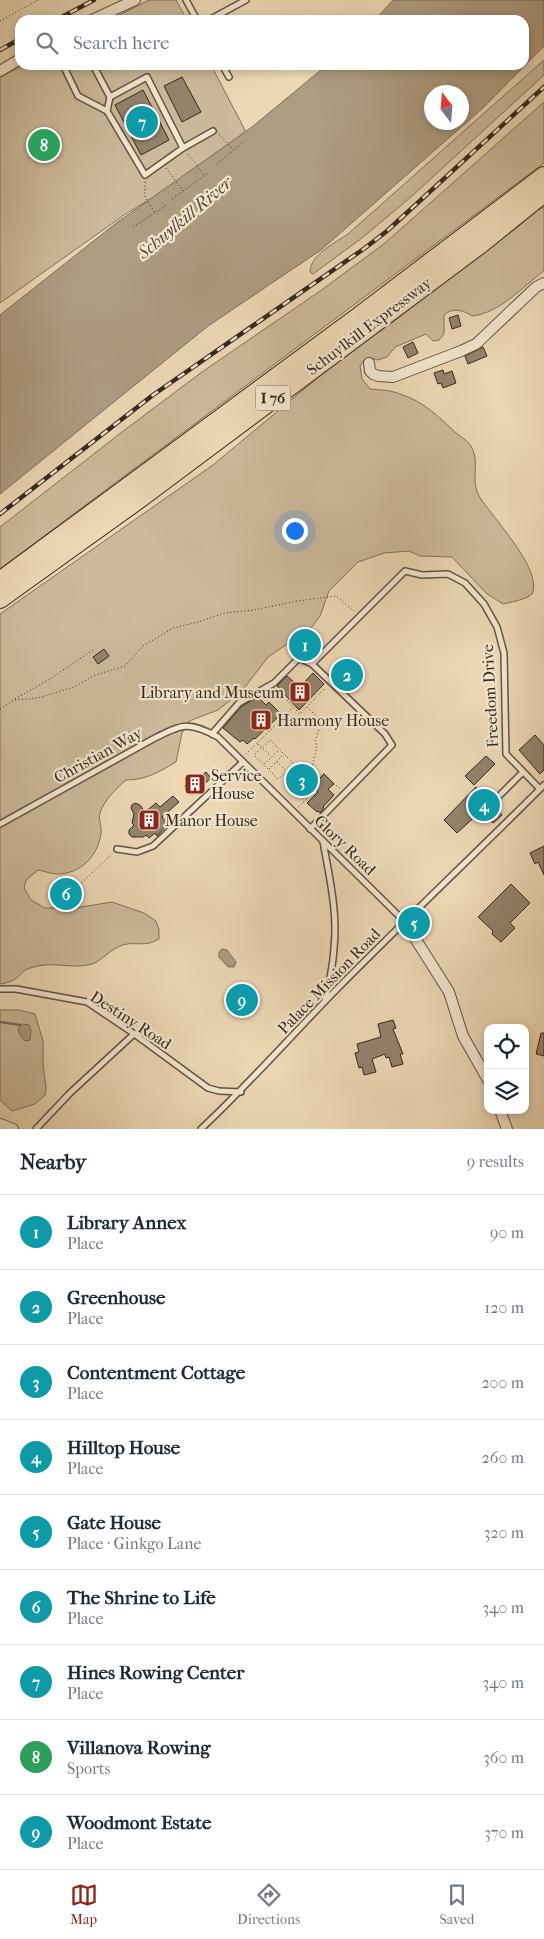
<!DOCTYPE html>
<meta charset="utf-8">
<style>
:root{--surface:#fff;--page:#f6f6f7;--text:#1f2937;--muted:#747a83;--line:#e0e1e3;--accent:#8f2418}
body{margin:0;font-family:"IM FELL French Canon",serif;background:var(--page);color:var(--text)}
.controls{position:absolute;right:15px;bottom:15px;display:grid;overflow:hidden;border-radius:10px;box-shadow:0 2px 8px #0003}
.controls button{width:45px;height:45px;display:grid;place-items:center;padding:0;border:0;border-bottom:1px solid var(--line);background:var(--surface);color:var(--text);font:25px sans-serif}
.compass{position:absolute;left:424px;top:85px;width:45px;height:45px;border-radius:50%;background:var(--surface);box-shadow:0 2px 8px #0003;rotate:344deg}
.you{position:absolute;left:294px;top:530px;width:18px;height:18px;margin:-12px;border:4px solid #fff;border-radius:50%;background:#1a73e8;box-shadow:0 0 0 8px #1a73e833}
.badge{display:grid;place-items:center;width:32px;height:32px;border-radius:50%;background:var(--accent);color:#fff;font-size:16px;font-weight:700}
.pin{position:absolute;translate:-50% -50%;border:2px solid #fff;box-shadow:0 1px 5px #0006}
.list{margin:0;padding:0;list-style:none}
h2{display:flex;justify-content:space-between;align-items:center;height:65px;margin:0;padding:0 20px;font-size:21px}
h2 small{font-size:16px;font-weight:400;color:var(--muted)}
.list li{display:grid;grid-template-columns:32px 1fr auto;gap:15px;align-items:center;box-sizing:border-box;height:75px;padding:0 20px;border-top:1px solid var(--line)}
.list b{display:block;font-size:19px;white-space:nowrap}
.list p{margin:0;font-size:16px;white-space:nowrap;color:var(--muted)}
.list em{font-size:16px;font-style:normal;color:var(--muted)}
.icon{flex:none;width:28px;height:28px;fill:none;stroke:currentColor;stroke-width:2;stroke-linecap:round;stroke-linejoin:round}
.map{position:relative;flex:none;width:544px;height:1129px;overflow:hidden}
.search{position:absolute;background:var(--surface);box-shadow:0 2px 8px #0003;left:15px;right:15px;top:15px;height:55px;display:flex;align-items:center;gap:12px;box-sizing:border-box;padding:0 18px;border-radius:15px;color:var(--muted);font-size:19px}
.sheet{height:740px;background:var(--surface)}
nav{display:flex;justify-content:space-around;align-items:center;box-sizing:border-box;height:70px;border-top:1px solid var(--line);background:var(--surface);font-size:14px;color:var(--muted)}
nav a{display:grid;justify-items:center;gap:2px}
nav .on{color:var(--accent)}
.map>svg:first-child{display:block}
.green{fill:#cdba9b;stroke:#80705c}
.water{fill:#ae9c81;stroke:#7d6d59;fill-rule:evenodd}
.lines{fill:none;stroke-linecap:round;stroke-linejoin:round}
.stream{stroke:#7d6d59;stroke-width:2.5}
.building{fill:#94836c;stroke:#33271d}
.lane-casing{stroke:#625343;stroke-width:8}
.street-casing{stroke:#625343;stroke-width:12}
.highway-casing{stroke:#33271d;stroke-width:20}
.path{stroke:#33271d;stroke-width:1;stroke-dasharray:1 2.5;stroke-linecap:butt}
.lane{stroke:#f3e6cf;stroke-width:5}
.street{stroke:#f3e6cf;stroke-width:10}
.highway{stroke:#edd8b5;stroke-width:18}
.rail-casing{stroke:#33271d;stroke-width:4.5}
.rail{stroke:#f3e6cf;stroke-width:2.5;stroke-dasharray:8;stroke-linecap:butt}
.labels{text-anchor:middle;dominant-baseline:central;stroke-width:4.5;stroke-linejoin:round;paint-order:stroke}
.shield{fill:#f3e6cf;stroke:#6d6052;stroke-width:1}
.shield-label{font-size:15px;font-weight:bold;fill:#33271d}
.street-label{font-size:16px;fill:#33271d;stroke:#f3e6cf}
.poi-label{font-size:16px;fill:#33271d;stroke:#f3e6cf;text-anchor:start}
.water-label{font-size:18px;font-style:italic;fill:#584a3b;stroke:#f3e6cf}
</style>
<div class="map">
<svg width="544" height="1129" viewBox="0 0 544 1129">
<rect width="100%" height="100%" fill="#edd8b5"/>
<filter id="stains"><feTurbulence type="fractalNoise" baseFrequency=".004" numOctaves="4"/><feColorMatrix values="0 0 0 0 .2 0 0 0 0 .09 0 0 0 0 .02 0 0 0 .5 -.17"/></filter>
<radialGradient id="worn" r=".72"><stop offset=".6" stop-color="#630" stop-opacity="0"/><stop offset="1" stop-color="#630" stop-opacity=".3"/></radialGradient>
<g class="green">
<polygon points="149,0 176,0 187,20 110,20"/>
<path d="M 544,60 L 544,75 L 412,196 L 362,238 L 313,274 L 310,272 C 310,255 335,243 348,234 Z"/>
<polygon points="24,65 211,65 246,132 170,187 127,213 0,303 0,77"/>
<polygon points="544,102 544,163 0,569 0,527 122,432 202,372 323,289 385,243"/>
<path d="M 544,207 L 544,271 C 522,287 500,313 472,316 C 463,310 453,307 444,315 L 444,334 L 439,340 L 433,341 L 426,334 L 395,347 L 387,357 L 377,360 L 371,358 L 364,360 L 360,366 L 362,379 L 370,389 C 380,390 391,390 400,394 C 423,401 439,417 456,433 C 461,437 470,442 472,448 C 480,463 470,480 479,496 C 490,515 544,570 532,594 C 525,600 511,602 503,604 L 486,593 L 452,557 L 420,556 L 409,551 L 384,553 L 358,562 L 329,591 L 320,616 L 311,628 L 268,657 L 242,691 L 218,710 L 189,721 L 182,733 L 176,762 C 159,772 146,780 126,780 C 116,789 104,800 100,813 C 98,819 102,826 101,833 C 98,856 81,874 57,874 C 51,874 44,871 38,870 L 26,880 L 24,888 L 31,900 L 45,908 L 75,908 L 112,902 L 144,913 L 156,921 L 159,930 L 159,939 C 143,949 133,939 118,947 C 109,951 101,961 92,964 C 72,970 53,960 30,968 C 17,973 21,981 0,984 L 0,614 L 213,465 L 339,360 L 393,322 L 532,213 Z"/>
<polygon points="0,1010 19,1010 35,1014 43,1041 43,1064 46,1088 45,1095 35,1104 12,1111 0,1100"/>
</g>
<g class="water">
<path d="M 393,0 L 544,0 L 544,46 L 484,107 L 321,250 L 208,326 L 0,494 L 0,315 L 115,224 L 252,127 L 327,65 L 524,65 L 524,20 L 375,20 ZM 432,92 L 462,92 L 462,122 L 432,122 Z"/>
<polygon points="222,949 227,950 236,962 234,967 228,967 219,957 219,952"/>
<polygon points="22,1024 29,1025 31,1030 30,1040 25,1041 20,1035 18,1029"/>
</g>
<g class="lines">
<polyline class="stream" points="0,1022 20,1025"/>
</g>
<g class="building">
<polygon points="182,77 201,112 182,122 164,86"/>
<polygon points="143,90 169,140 141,155 115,105"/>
<polygon points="458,315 461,326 452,329 449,318"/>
<polygon points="413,342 418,353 408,358 403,347"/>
<polygon points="483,347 487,356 468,364 465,356"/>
<polygon points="443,370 444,374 452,371 456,383 443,388 441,383 438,384 434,373"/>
<polygon points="308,636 315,643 302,654 296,647"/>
<polygon points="104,649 109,656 98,664 93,657"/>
<polygon points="348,664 358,675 346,685 336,675"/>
<polygon points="313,673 324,684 299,710 277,686 287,676 300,687"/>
<polygon points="258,697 266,705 269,702 281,714 255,739 254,738 247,744 243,740 240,742 223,728 242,706"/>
<polygon points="535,735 544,745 544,770 540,774 519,750"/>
<polygon points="486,756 495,764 474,785 465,776"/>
<polygon points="206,772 211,778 192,795 184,786 195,777 197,780"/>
<polygon points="302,773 309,780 301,787 295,780"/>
<polygon points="324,774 334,784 328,789 334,795 323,807 324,808 320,813 318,811 317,812 307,803 318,792 312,786"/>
<polygon points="476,787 502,815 493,823 481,811 457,833 444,820"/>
<polygon points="173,796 179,802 162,817 168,824 157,836 155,833 149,838 146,835 143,837 132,837 129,834 129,830 134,825 132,823 134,814 131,808 132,805 135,803 140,805 145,812 156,803 160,807"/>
<polygon points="544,846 544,875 538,862 535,864 530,853"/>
<polygon points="511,884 530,903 510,923 515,928 501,942 492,934 493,931 478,917"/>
<circle cx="66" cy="895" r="9"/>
<polygon points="393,1020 396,1028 393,1029 403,1054 400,1054 403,1064 392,1067 389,1057 386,1058 385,1054 372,1059 376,1072 364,1075 362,1067 359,1068 355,1053 359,1052 357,1044 381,1037 378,1024"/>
<polygon points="541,1033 544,1033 544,1056 536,1054"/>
</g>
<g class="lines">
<g class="lane-casing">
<g id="lane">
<polyline points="186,0 197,20"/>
<polyline points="209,20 246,0"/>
<polyline points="63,65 78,96 107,111 145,175 183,148 213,131"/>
<polyline points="93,65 110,97 107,111"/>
<polyline points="222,65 229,77"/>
<polyline points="110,97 147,77 183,148"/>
<polyline points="212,734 239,703 274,683 299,658 312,664 405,571 422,575 448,574 465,583 484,604 497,627 504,653 506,754 540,789"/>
<polyline points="494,801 523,772"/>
<path d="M 0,824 L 153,739 C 183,724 188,721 218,737 L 404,921 L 413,935"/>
<polyline points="310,829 392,745 385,734 312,664"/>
<path d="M 323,841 C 329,876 338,912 334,948 C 333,966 329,984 325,1001"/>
<polyline points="117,849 137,852 153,846 243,762"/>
<polyline points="0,989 16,989 87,1002 133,1033 208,1088 219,1091 241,1092"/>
<polyline points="36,1129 70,1093 134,1034"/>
<path d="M 201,1129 C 248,1085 291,1036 336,990 C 404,921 475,854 544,785"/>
</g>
</g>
<g class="street-casing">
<g id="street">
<polyline points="92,20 135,0"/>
<polyline points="0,71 20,59"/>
<polyline points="369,363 370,371 373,374 378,376 393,377 461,351 476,344 536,287 544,283"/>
<polyline points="413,935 449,992 463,1036 488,1080"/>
<polyline points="500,1110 507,1129"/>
<polyline points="0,1124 13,1129"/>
</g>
</g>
<g class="highway-casing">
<g id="highway">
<polyline points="0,581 358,317 544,176"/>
<polyline points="0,599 142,497 482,243 544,193"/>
</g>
</g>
<g class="path">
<polyline points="0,21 38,0"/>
<polyline points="219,134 233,150"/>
<polyline points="188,154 204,175"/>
<polyline points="217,164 244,141"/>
<polyline points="166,168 183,191"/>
<polyline points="145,182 145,197 155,213"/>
<polyline points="172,199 209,172"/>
<polyline points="133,227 167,205"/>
<polyline points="277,690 300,714 325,688"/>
<polyline points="15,699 50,679 93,650"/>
<polyline points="307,707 317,717 320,727 315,741 317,746 310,776 316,781 323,773 340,789"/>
<polyline points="0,709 14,700 38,698 74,687 95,675 125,666 143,646 173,628 198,622 224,613 254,610 297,601 336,596 354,611"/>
<polygon points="270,740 294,764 278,779 254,755"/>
<polyline points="258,744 271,756"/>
<polyline points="246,754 287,714 293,707"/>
<polyline points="277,762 286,771"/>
<polyline points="264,764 279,750"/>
<polyline points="269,769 284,754"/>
<polyline points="285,774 308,798 298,807"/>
<polyline points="74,890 111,855"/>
</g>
<use href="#lane" class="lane"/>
<use href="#street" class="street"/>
<use href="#highway" class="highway"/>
<g class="rail-casing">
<g id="rail">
<polyline points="56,20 94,0"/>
<polyline points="0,50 20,39"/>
<polyline points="0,514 153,395 365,248 387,231 544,87"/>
</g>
</g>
<use href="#rail" class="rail"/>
</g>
<defs>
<g id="building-square" transform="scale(1.125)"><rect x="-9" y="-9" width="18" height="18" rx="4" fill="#8f2418" stroke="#f3e6cf"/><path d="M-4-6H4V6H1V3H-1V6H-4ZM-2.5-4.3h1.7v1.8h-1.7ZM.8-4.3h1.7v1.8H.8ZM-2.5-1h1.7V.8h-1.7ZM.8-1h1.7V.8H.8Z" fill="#fff"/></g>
</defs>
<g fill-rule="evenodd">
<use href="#building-square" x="300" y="692"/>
<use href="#building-square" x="261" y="720"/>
<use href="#building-square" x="195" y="784"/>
<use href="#building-square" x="149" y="820"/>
</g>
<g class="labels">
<rect class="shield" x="255.5" y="385.5" width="35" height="25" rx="4"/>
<g class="shield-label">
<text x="273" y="398">I 76</text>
</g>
<g class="street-label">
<text transform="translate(369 326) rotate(-37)">Schuylkill Expressway</text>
<text transform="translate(490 696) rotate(-93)">Freedom Drive</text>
<text transform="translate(98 755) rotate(-29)">Christian Way</text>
<text transform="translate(345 845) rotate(44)">Glory Road</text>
<text transform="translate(329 981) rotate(-46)">Palace Mission Road</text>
<text transform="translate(131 1020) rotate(33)">Destiny Road</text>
</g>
<g class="poi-label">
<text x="284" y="692" text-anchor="end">Library and Museum</text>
<text x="277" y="720">Harmony House</text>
<text x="211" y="775">Service<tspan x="211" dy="18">House</tspan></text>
<text x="165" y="820">Manor House</text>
</g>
<g class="water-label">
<text transform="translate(185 218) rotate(-40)">Schuylkill River</text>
</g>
</g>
<rect width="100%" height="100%" filter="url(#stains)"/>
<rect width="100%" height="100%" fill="url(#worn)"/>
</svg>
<div class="controls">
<button><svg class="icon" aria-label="locate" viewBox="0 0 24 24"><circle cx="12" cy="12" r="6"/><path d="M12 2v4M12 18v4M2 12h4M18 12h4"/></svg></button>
<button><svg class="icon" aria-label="layers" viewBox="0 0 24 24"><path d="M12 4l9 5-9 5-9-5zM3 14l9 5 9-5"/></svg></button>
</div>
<svg class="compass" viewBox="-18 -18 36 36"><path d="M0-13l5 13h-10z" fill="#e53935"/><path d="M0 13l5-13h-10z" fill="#747a83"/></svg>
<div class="you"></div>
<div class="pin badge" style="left:305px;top:645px;background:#0f9aa8">1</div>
<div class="pin badge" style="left:347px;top:675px;background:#0f9aa8">2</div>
<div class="pin badge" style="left:302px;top:780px;background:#0f9aa8">3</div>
<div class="pin badge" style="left:484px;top:805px;background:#0f9aa8">4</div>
<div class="pin badge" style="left:414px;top:923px;background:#0f9aa8">5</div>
<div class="pin badge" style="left:66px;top:894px;background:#0f9aa8">6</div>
<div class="pin badge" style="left:142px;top:122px;background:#0f9aa8">7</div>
<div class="pin badge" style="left:44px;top:145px;background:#2e9e5b">8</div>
<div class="pin badge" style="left:242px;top:1000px;background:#0f9aa8">9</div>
<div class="search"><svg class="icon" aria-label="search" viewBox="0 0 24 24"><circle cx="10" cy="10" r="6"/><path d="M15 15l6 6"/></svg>Search here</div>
</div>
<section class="sheet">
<h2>Nearby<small>9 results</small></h2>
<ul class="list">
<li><span class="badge" style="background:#0f9aa8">1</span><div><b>Library Annex</b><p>Place</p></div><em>90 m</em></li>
<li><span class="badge" style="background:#0f9aa8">2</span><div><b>Greenhouse</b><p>Place</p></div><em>120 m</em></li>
<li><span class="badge" style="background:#0f9aa8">3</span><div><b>Contentment Cottage</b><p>Place</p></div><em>200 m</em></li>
<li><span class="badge" style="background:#0f9aa8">4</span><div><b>Hilltop House</b><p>Place</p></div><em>260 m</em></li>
<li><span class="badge" style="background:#0f9aa8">5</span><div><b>Gate House</b><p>Place · Ginkgo Lane</p></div><em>320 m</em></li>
<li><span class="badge" style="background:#0f9aa8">6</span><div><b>The Shrine to Life</b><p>Place</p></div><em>340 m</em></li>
<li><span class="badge" style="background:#0f9aa8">7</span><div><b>Hines Rowing Center</b><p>Place</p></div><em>340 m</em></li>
<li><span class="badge" style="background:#2e9e5b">8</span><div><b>Villanova Rowing</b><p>Sports</p></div><em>360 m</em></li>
<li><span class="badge" style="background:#0f9aa8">9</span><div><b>Woodmont Estate</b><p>Place</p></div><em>370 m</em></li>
</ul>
</section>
<nav>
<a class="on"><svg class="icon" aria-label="map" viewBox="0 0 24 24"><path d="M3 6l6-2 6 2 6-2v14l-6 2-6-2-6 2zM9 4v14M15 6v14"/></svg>Map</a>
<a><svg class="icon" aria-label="directions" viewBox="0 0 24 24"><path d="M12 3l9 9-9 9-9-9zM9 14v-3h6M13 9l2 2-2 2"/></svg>Directions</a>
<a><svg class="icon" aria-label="saved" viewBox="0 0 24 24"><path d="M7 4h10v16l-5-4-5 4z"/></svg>Saved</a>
</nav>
